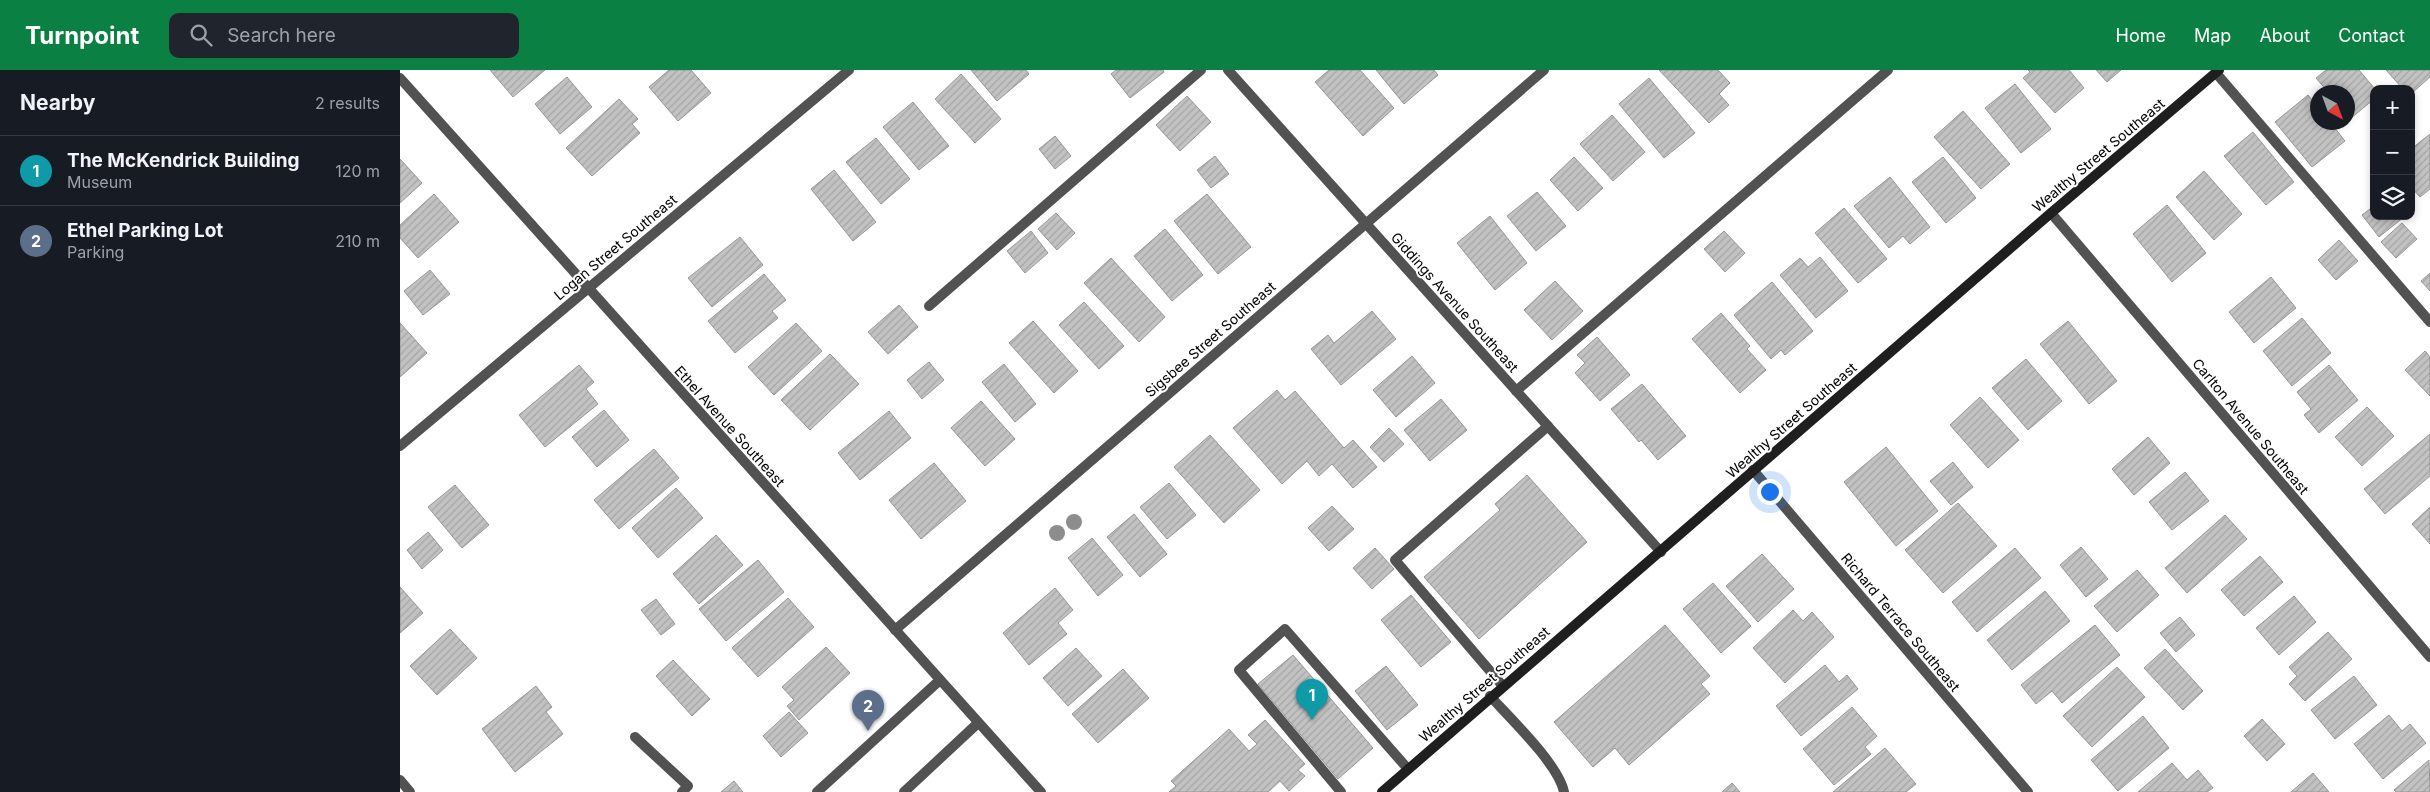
<!DOCTYPE html>
<meta charset="utf-8">
<style>
:root{--surface:#171b24;--page:#20242c;--text:#f1f3f6;--muted:#9ea1a6;--line:#363941;--accent:#0b8043}
body{margin:0;font-family:Inter,sans-serif;background:var(--page);color:var(--text)}
.controls{position:absolute;right:15px;top:15px;display:grid;overflow:hidden;border-radius:10px;box-shadow:0 2px 8px #0003}
.controls button{width:45px;height:45px;display:grid;place-items:center;padding:0;border:0;border-bottom:1px solid var(--line);background:var(--surface);color:var(--text);font:25px sans-serif}
.compass{position:absolute;left:1910px;top:15px;width:45px;height:45px;border-radius:50%;background:var(--surface);box-shadow:0 2px 8px #0003;rotate:139deg}
.you{position:absolute;left:1369px;top:421px;width:18px;height:18px;margin:-12px;border:4px solid #fff;border-radius:50%;background:#1a73e8;box-shadow:0 0 0 8px #1a73e833}
.badge{display:grid;place-items:center;width:32px;height:32px;border-radius:50%;background:var(--accent);color:#fff;font-size:16px;font-weight:700}
.pin{position:absolute;translate:-50% -41px;filter:drop-shadow(0 1px 2px #0008)}
.pin::after{content:'';position:absolute;top:26px;width:18px;height:15px;background:inherit;clip-path:polygon(0 0,100% 0,50% 100%)}
.list{margin:0;padding:0;list-style:none}
h2{display:flex;justify-content:space-between;align-items:center;height:65px;margin:0;padding:0 20px;font-size:21px}
h2 small{font-size:16px;font-weight:400;color:var(--muted)}
.list li{display:grid;grid-template-columns:32px 1fr auto;gap:15px;align-items:center;box-sizing:border-box;height:70px;padding:0 20px;border-top:1px solid var(--line)}
.list b{display:block;font-size:19px;white-space:nowrap}
.list p{margin:0;font-size:16px;white-space:nowrap;color:var(--muted)}
.list em{font-size:16px;font-style:normal;color:var(--muted)}
.icon{flex:none;width:28px;height:28px;fill:none;stroke:currentColor;stroke-width:2;stroke-linecap:round;stroke-linejoin:round}
.map{position:relative;flex:none;width:2030px;height:722px;overflow:hidden}
header{display:flex;align-items:center;gap:30px;box-sizing:border-box;height:70px;padding:0 25px;background:var(--accent);color:#fff}
header strong{font-size:24px}
nav{display:flex;gap:28px;margin-inline-start:auto;font-size:18px}
.search{width:350px;height:45px;background:var(--page);display:flex;align-items:center;gap:12px;box-sizing:border-box;padding:0 18px;border-radius:10px;color:var(--muted);font-size:19px}
main{display:flex}
aside{flex:1;background:var(--surface)}
.map>svg:first-child{display:block}
.building{fill:url(#building-hatch);stroke:#969696}
.lines{fill:none;stroke-linecap:round;stroke-linejoin:round}
.lane{stroke:#525252;stroke-width:10}
.street{stroke:#525252;stroke-width:10}
.secondary{stroke:#1f1f1f;stroke-width:10}
.tree{fill:#8d8d8d}
.labels{text-anchor:middle;dominant-baseline:central;stroke-width:4;stroke-linejoin:round;paint-order:stroke}
.street-label{font-size:14px;fill:#000;stroke:#fff}
</style>
<header>
<strong>Turnpoint</strong>
<div class="search"><svg class="icon" aria-label="search" viewBox="0 0 24 24"><circle cx="10" cy="10" r="6"/><path d="M15 15l6 6"/></svg>Search here</div>
<nav><a>Home</a><a>Map</a><a>About</a><a>Contact</a></nav>
</header>
<main>
<aside>
<h2>Nearby<small>2 results</small></h2>
<ul class="list">
<li><span class="badge" style="background:#0f9aa8">1</span><div><b>The McKendrick Building</b><p>Museum</p></div><em>120 m</em></li>
<li><span class="badge" style="background:#5c6f8a">2</span><div><b>Ethel Parking Lot</b><p>Parking</p></div><em>210 m</em></li>
</ul>
</aside>
<div class="map">
<svg width="2030" height="722" viewBox="0 0 2030 722">
<defs>
<pattern id="building-hatch" width="6" height="6" patternUnits="userSpaceOnUse" patternTransform="scale(1.25)"><rect width="6" height="6" fill="#c2c2c2"/><path d="M-1 1l2-2M0 6l6-6M5 7l2-2" fill="none" stroke="#a5a5a5"/></pattern>
</defs>
<rect width="100%" height="100%" fill="#fff"/>
<g class="building">
<polygon points="90,0 145,0 113,27"/>
<polygon points="269,0 291,0 311,23 278,51 249,17"/>
<polygon points="571,0 626,0 629,4 597,31"/>
<polygon points="716,0 763,0 764,2 730,28 711,4"/>
<polygon points="929,0 960,0 994,38 963,66 915,12"/>
<polygon points="976,0 1034,0 1038,5 1004,34"/>
<polygon points="1259,0 1318,0 1330,13 1319,24 1329,35 1309,53"/>
<polygon points="1628,0 1669,0 1684,18 1655,43 1623,8 1630,2"/>
<polygon points="1696,0 1721,0 1707,12"/>
<polygon points="1926,0 1959,0 1975,19 1974,29 1950,49 1948,46 1948,22 1928,22 1916,8"/>
<polygon points="1986,0 2030,0 2030,7 2011,24 2011,19 2003,19"/>
<polygon points="561,4 601,49 575,73 535,29"/>
<polygon points="167,7 192,37 160,64 135,34"/>
<polygon points="1249,8 1295,63 1264,88 1219,34"/>
<polygon points="1615,14 1651,59 1621,83 1585,38"/>
<polygon points="1908,25 1918,37 1918,52 1930,52 1945,71 1912,97 1875,52"/>
<polygon points="787,26 811,52 780,81 756,55"/>
<polygon points="219,29 238,49 232,54 240,63 192,106 166,78"/>
<polygon points="513,32 549,76 519,100 483,57"/>
<polygon points="1563,41 1610,94 1581,119 1534,67"/>
<polygon points="1212,45 1245,82 1213,111 1180,74"/>
<polygon points="1853,62 1894,112 1866,135 1824,86"/>
<polygon points="2030,64 2030,119 2020,127 2011,117 2011,79"/>
<polygon points="655,66 671,86 655,99 639,79"/>
<polygon points="476,68 510,109 481,134 446,92"/>
<polygon points="815,86 829,104 811,118 797,100"/>
<polygon points="1174,87 1203,118 1178,141 1150,110"/>
<polygon points="1543,87 1576,128 1546,153 1512,112"/>
<polygon points="0,89 22,113 0,133"/>
<polygon points="434,100 476,152 453,171 411,119"/>
<polygon points="1804,101 1842,144 1814,170 1776,127"/>
<polygon points="1490,107 1530,157 1510,174 1503,166 1489,178 1454,136"/>
<polygon points="1137,122 1166,156 1136,181 1107,146"/>
<polygon points="34,124 59,152 18,188 0,168 0,155"/>
<polygon points="807,124 851,177 818,204 774,151"/>
<polygon points="1767,135 1806,183 1772,212 1733,164"/>
<polygon points="1974,136 1974,146 2004,147 1979,167 1962,145"/>
<polygon points="1444,138 1487,189 1458,213 1415,163"/>
<polygon points="656,143 675,163 657,180 638,159"/>
<polygon points="1090,146 1127,193 1095,220 1057,173"/>
<polygon points="2002,153 2017,169 1996,188 1981,172"/>
<polygon points="765,159 803,205 772,231 734,186"/>
<polygon points="631,161 648,183 625,203 607,181"/>
<polygon points="1324,161 1345,183 1325,202 1304,179"/>
<polygon points="340,167 363,195 312,237 288,208"/>
<polygon points="1939,170 1958,191 1936,210 1918,190"/>
<polygon points="1420,187 1448,221 1416,248 1380,205 1400,188 1408,197"/>
<polygon points="711,188 765,247 739,272 684,213"/>
<polygon points="30,200 50,224 23,245 4,221"/>
<polygon points="2030,203 2030,221 2021,211"/>
<polygon points="364,204 386,230 372,241 378,248 335,283 308,251"/>
<polygon points="1871,207 1896,238 1854,273 1829,242"/>
<polygon points="1155,211 1183,241 1152,270 1124,240"/>
<polygon points="1372,212 1413,261 1385,285 1381,280 1371,289 1334,245"/>
<polygon points="684,232 724,276 699,299 659,255"/>
<polygon points="499,235 518,257 488,284 468,262"/>
<polygon points="972,241 996,269 941,315 911,279 928,265 934,273"/>
<polygon points="1321,243 1350,276 1347,279 1366,300 1340,323 1292,269"/>
<polygon points="1902,248 1931,283 1892,316 1863,281"/>
<polygon points="633,251 678,301 654,323 609,273"/>
<polygon points="1668,251 1717,311 1689,334 1640,274"/>
<polygon points="0,253 27,283 0,307"/>
<polygon points="396,253 422,281 374,325 348,297"/>
<polygon points="1197,267 1230,305 1200,331 1175,303 1185,293 1177,285"/>
<polygon points="2025,281 2030,287 2030,326 2005,300"/>
<polygon points="430,284 459,314 410,360 381,330"/>
<polygon points="1012,286 1035,313 996,347 973,320"/>
<polygon points="1626,289 1662,331 1628,360 1592,318"/>
<polygon points="529,292 544,310 522,329 507,310"/>
<polygon points="604,294 636,334 615,352 582,312"/>
<polygon points="179,295 194,312 186,319 198,334 145,377 119,345"/>
<polygon points="1929,295 1958,330 1919,363 1904,345 1911,339 1897,322"/>
<polygon points="1242,314 1286,366 1258,390 1241,370 1239,372 1211,339"/>
<polygon points="877,320 885,330 895,321 944,378 953,370 977,397 953,418 932,394 919,406 907,391 882,414 833,358"/>
<polygon points="1580,327 1619,370 1588,398 1550,355"/>
<polygon points="1041,329 1067,360 1030,391 1004,360"/>
<polygon points="581,331 615,369 585,396 551,358"/>
<polygon points="1967,337 1994,366 1962,396 1935,367"/>
<polygon points="204,340 229,370 197,397 172,367"/>
<polygon points="489,341 511,368 460,410 438,383"/>
<polygon points="989,358 1004,374 984,392 970,377"/>
<polygon points="2030,364 2030,406 1985,444 1964,419"/>
<polygon points="810,365 860,420 824,453 774,397"/>
<polygon points="1748,367 1770,393 1734,425 1712,399"/>
<polygon points="1486,377 1538,441 1496,476 1444,412"/>
<polygon points="254,379 279,408 219,459 194,430"/>
<polygon points="1553,392 1573,417 1551,435 1530,411"/>
<polygon points="534,393 566,431 521,469 489,430"/>
<polygon points="1785,402 1809,431 1772,460 1749,432"/>
<polygon points="1127,405 1187,472 1079,569 1024,507 1100,440 1095,434"/>
<polygon points="769,413 796,445 767,469 740,437"/>
<polygon points="55,415 89,455 62,478 28,437"/>
<polygon points="276,418 303,448 258,488 232,458"/>
<polygon points="1558,433 1597,476 1543,523 1505,480"/>
<polygon points="932,436 954,459 929,481 908,458"/>
<polygon points="2030,437 2030,474 2012,454"/>
<polygon points="734,444 767,484 740,507 707,467"/>
<polygon points="1825,445 1847,469 1787,523 1765,498"/>
<polygon points="28,462 43,480 22,499 7,480"/>
<polygon points="316,465 343,495 299,534 273,504"/>
<polygon points="692,468 723,505 698,526 668,488"/>
<polygon points="1681,477 1708,509 1686,527 1660,495"/>
<polygon points="975,478 994,499 972,519 953,498"/>
<polygon points="1615,478 1641,508 1577,562 1552,532"/>
<polygon points="1362,484 1394,519 1358,552 1326,516"/>
<polygon points="1860,486 1883,512 1844,546 1821,520"/>
<polygon points="358,490 384,522 326,571 299,539"/>
<polygon points="1737,500 1759,525 1717,562 1694,536"/>
<polygon points="1313,513 1351,556 1321,583 1283,539"/>
<polygon points="0,517 23,543 0,563"/>
<polygon points="655,518 673,540 658,553 667,564 629,595 603,563"/>
<polygon points="1645,521 1670,551 1612,600 1587,570"/>
<polygon points="1011,525 1051,572 1021,597 981,550"/>
<polygon points="1894,526 1916,552 1879,585 1856,558"/>
<polygon points="388,528 414,557 358,607 332,578"/>
<polygon points="256,529 275,554 261,565 241,540"/>
<polygon points="1393,540 1403,551 1412,542 1434,567 1385,613 1353,578"/>
<polygon points="1780,547 1795,565 1776,582 1760,563"/>
<polygon points="1265,555 1310,606 1301,614 1310,624 1229,695 1215,678 1193,697 1154,652"/>
<polygon points="1695,555 1720,585 1662,633 1652,621 1636,634 1621,615"/>
<polygon points="50,559 77,588 37,625 10,596"/>
<polygon points="1928,562 1952,589 1905,631 1889,614 1897,606 1889,597"/>
<polygon points="426,577 450,603 399,650 387,636 394,630 382,617"/>
<polygon points="676,578 702,606 668,636 643,608"/>
<polygon points="1765,579 1803,621 1783,640 1744,598"/>
<polygon points="893,585 973,678 938,709 858,614"/>
<polygon points="273,590 310,629 292,646 256,606"/>
<polygon points="1425,595 1439,612 1447,605 1458,619 1401,666 1376,636"/>
<polygon points="986,596 1018,635 987,660 955,621"/>
<polygon points="1717,597 1745,627 1692,677 1663,646"/>
<polygon points="723,599 749,628 698,673 672,644"/>
<polygon points="1954,606 1977,635 1935,669 1911,640"/>
<polygon points="136,616 152,637 146,642 163,664 115,702 82,659"/>
<polygon points="1452,637 1477,666 1465,677 1471,684 1434,715 1403,679"/>
<polygon points="389,642 408,663 381,687 363,666"/>
<polygon points="1989,645 2002,661 2010,654 2026,673 1983,709 1954,674"/>
<polygon points="1743,646 1769,678 1718,721 1691,690"/>
<polygon points="1862,649 1885,674 1867,691 1844,666"/>
<polygon points="865,650 905,694 898,700 905,706 889,721 880,711 868,722 769,722 776,716 771,711 829,659 849,681 857,674 848,665"/>
<polygon points="1485,678 1516,714 1506,722 1433,722"/>
<polygon points="2029,690 2030,722 1996,722 1994,720"/>
<polygon points="1772,693 1787,710 1798,700 1813,718 1807,722 1738,722"/>
<polygon points="1913,703 1929,722 1891,722"/>
<polygon points="334,711 343,722 321,722"/>
<polygon points="1332,713 1340,722 1322,722"/>
</g>
<g class="lines">
<g class="lane">
<polyline points="1816,3 2030,252"/>
<polyline points="529,236 801,0"/>
<polyline points="1116,321 1488,0"/>
<polyline points="1102,615 995,490 1148,356"/>
<polyline points="235,667 288,716 282,722"/>
<polyline points="417,722 540,610"/>
<polyline points="504,722 578,653"/>
<polyline points="941,722 839,600 885,559 1008,699"/>
</g>
<g class="street">
<polyline points="828,0 1261,482"/>
<polyline points="0,8 641,722"/>
<polyline points="1651,143 2030,587"/>
<polyline points="0,376 449,0"/>
<polyline points="1353,400 1628,722"/>
<polyline points="495,560 1144,0"/>
<path d="M 1090,626 C 1110,648 1159,695 1164,722"/>
<polyline points="0,710 10,722"/>
</g>
<polyline class="secondary" points="982,722 1651,143 1819,0"/>
</g>
<g class="tree">
<circle cx="674" cy="452" r="8"/>
<circle cx="657" cy="463" r="8"/>
</g>
<g class="labels">
<g class="street-label">
<text transform="translate(1698 85) rotate(-40)">Wealthy Street Southeast</text>
<text transform="translate(215 177) rotate(-40)">Logan Street Southeast</text>
<text transform="translate(1055 232) rotate(48)">Giddings Avenue Southeast</text>
<text transform="translate(810 269) rotate(-41)">Sigsbee Street Southeast</text>
<text transform="translate(1391 350) rotate(-41)">Wealthy Street Southeast</text>
<text transform="translate(330 356) rotate(48)">Ethel Avenue Southeast</text>
<text transform="translate(1851 356) rotate(50)">Carlton Avenue Southeast</text>
<text transform="translate(1501 552) rotate(50)">Richard Terrace Southeast</text>
<text transform="translate(1084 614) rotate(-41)">Wealthy Street Southeast</text>
</g>
</g>
</svg>
<div class="controls">
<button>+</button>
<button>−</button>
<button><svg class="icon" aria-label="layers" viewBox="0 0 24 24"><path d="M12 4l9 5-9 5-9-5zM3 14l9 5 9-5"/></svg></button>
</div>
<svg class="compass" viewBox="-18 -18 36 36"><path d="M0-13l5 13h-10z" fill="#e53935"/><path d="M0 13l5-13h-10z" fill="#9ea1a6"/></svg>
<div class="you"></div>
<div class="pin badge" style="left:912px;top:650px;background:#0f9aa8">1</div>
<div class="pin badge" style="left:468px;top:661px;background:#5c6f8a">2</div>
</div>
</main>
